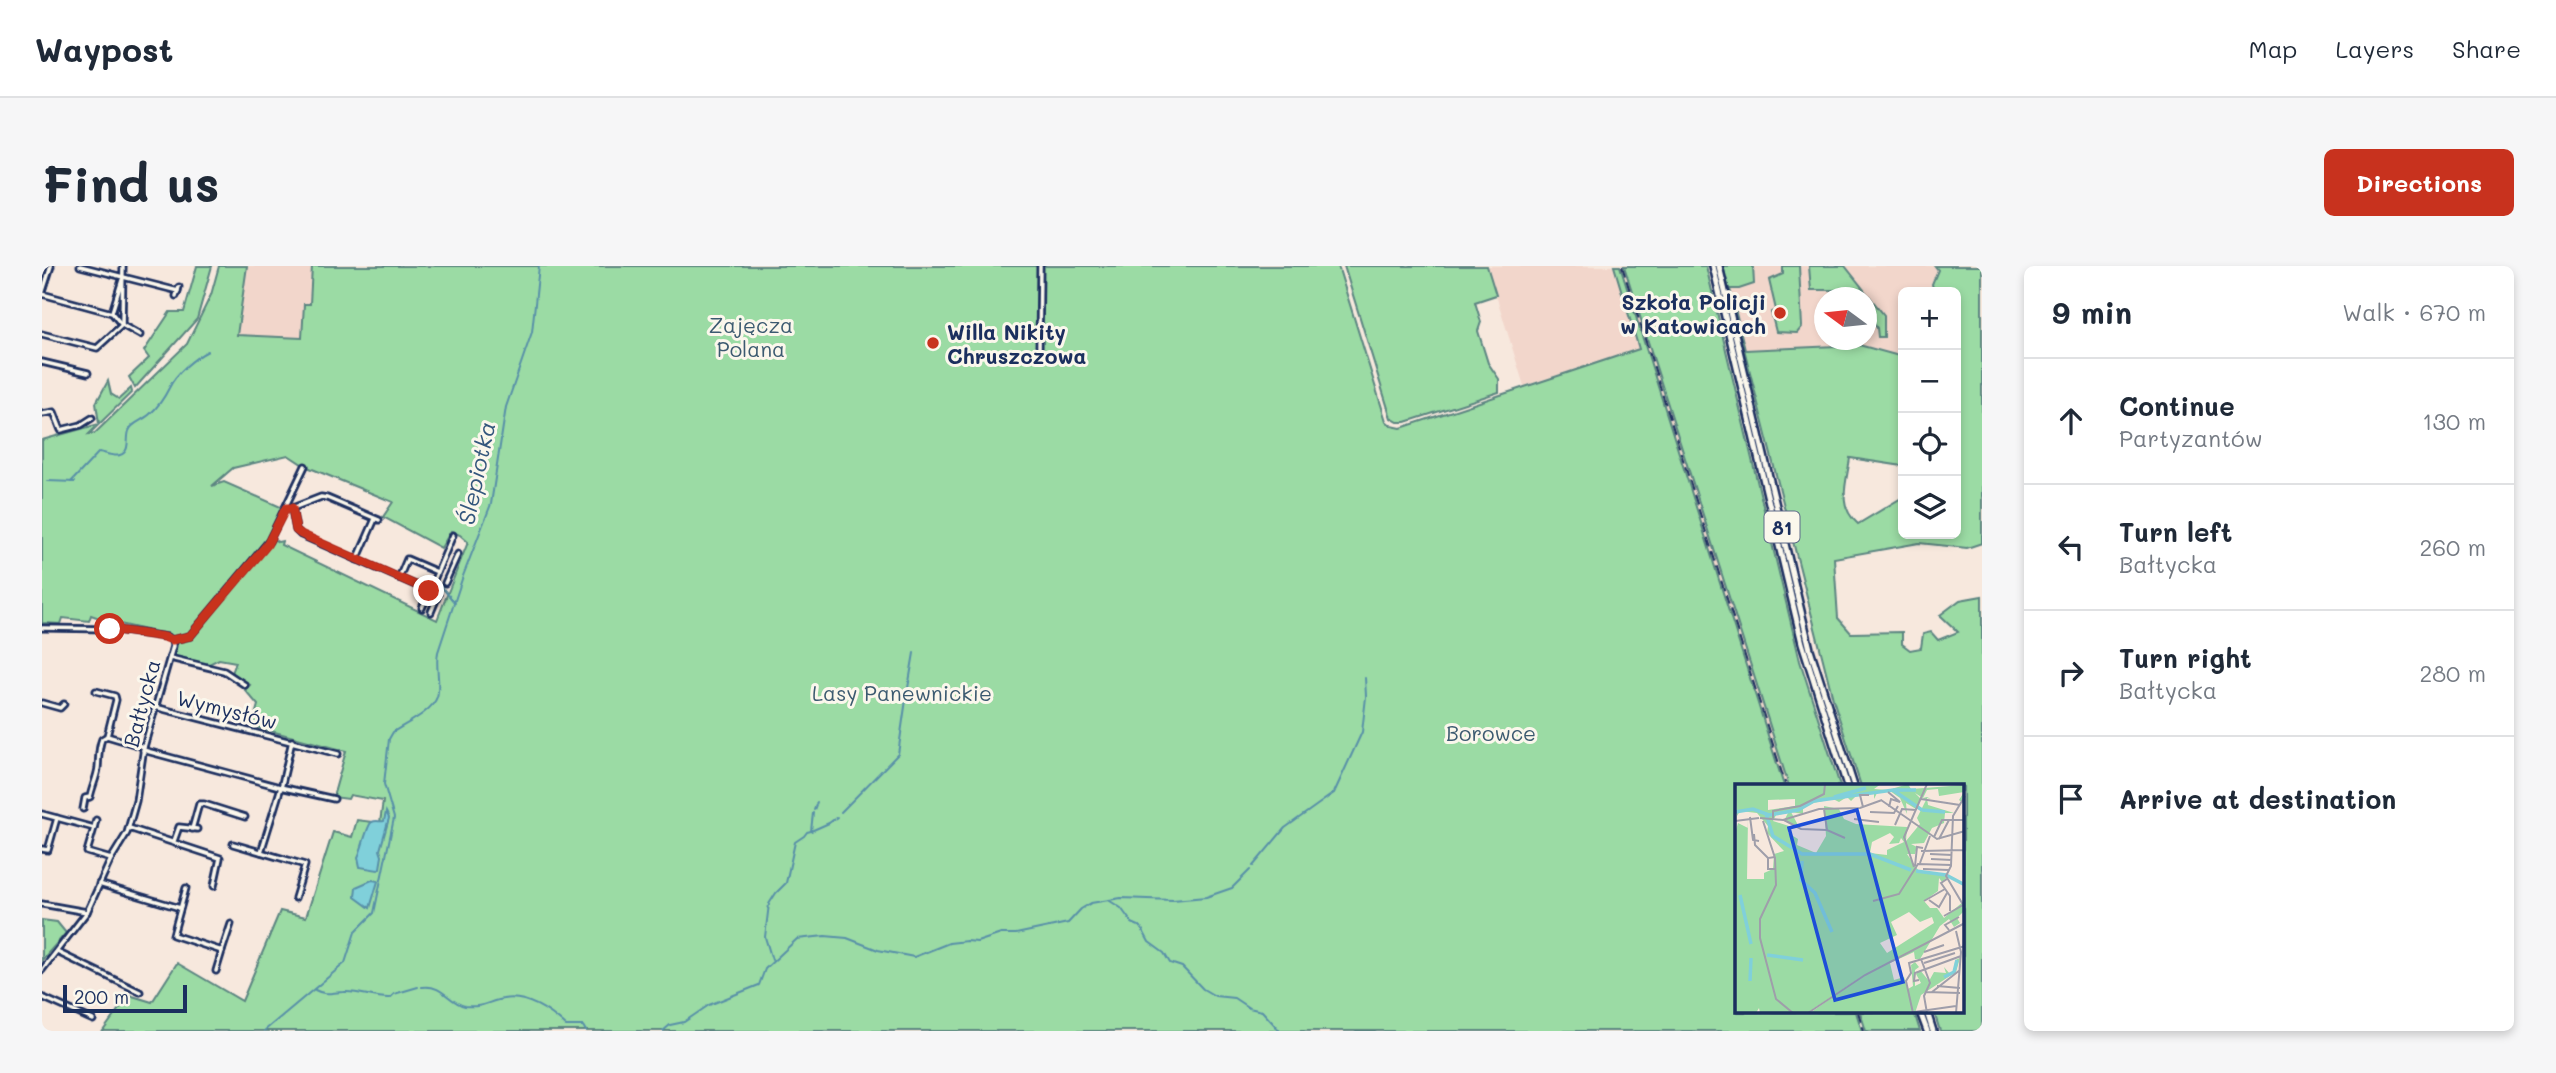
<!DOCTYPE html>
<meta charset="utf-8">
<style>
:root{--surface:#fff;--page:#f6f6f7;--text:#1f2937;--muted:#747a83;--line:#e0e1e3;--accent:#c8321e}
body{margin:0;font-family:Mali,sans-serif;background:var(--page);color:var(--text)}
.controls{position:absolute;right:21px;top:21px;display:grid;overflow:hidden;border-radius:10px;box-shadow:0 4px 10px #0003}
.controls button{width:63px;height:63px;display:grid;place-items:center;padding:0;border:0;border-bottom:2px solid var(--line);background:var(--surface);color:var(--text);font:35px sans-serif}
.compass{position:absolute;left:1772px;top:21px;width:63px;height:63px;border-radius:50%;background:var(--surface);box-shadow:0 4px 10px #0003;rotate:285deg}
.scale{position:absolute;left:21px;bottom:18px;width:124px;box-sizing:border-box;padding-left:7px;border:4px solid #1b2f5e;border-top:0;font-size:19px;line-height:24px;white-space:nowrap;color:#1b2f5e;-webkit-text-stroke:5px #fbf7ec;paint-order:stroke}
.stop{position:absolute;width:21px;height:21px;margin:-16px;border:5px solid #c8321e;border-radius:50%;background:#fff}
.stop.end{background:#c8321e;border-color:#fff;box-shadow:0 2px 7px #0008}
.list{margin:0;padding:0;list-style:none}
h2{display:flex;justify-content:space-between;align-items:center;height:91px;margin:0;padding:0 28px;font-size:30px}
h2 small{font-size:23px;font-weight:400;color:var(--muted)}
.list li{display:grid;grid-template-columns:46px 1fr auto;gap:21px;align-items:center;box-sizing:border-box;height:126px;padding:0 28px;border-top:2px solid var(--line)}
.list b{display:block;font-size:26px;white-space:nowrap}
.list p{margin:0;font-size:23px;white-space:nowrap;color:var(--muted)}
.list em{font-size:23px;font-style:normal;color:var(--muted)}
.icon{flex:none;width:38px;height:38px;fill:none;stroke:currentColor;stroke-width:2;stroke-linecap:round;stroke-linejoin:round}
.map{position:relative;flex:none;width:1940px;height:765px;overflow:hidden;border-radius:10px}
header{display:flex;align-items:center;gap:42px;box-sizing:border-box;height:98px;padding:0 35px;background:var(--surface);border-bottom:2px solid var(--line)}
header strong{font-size:33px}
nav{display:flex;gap:38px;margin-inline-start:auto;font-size:24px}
.intro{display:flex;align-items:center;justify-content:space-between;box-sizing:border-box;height:168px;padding:0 42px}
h1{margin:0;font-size:49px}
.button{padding:18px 32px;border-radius:10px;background:var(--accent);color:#fff;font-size:24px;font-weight:700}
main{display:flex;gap:42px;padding:0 42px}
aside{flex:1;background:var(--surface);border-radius:10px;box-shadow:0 4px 10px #0003}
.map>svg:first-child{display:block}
.built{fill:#f2d6cb;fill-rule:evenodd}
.green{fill:#9bdba4;stroke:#5b8581;stroke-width:2}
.water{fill:#80d0da;stroke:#5890a8;stroke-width:2}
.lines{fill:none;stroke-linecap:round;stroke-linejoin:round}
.stream{stroke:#5890a8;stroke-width:2}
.minor-casing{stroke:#1b2f5e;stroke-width:9}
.primary-casing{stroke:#1b2f5e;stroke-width:10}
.minor{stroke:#fbf7ec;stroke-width:3.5}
.primary{stroke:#fbf7ec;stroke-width:5}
.rail{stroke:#1b2f5e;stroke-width:2;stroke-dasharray:10 5;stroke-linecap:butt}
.route{stroke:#c8321e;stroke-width:9}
.poi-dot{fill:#c8321e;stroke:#fbf7ec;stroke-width:2.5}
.labels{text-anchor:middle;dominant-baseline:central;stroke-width:6;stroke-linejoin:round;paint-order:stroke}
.shield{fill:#fbf7ec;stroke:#5e6b89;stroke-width:2}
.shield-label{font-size:19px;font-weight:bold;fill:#1b2f5e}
.poi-label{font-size:21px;font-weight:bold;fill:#1b2f5e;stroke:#fbf7ec;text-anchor:end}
.park-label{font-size:21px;fill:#3b5a70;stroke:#fbf7ec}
.street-label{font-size:21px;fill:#1b2f5e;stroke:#fbf7ec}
.water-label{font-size:23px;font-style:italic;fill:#34577d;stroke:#fbf7ec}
.inset-river{fill:none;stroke:#80d0da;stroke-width:3.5}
.inset-road{fill:none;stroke:#9f9eaa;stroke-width:2}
.view{fill:#1d4ed8;fill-opacity:0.15;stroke:#1d4ed8;stroke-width:3.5}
.inset-edge{fill:none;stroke:#1b2f5e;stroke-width:3.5}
</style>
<header>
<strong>Waypost</strong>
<nav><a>Map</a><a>Layers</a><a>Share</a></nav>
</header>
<div class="intro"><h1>Find us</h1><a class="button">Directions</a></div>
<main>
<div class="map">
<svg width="1940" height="765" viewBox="0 0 1940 765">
<rect width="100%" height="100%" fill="#f7e8dd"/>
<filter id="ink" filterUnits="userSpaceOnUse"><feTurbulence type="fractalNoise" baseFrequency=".0143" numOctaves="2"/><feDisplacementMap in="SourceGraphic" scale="14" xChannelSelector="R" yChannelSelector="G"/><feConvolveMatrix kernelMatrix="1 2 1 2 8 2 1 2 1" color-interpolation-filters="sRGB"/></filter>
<g filter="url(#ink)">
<g class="built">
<polygon points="205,0 270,0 268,38 262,38 260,72 195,69"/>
<polygon points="1445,0 1572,0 1597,83 1482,120"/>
<polygon points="1578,0 1582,0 1747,520 1742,520"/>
<path d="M 1683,0 L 1940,0 L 1940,37 L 1914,26 L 1861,26 L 1861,91 L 1817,79 L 1703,84 ZM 1783,32 L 1825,32 L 1825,74 L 1783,74 Z"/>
</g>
<g class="green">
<polygon points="155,0 170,0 155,53 93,122 87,111 107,92 102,85 128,46 142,46"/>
<polygon points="177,0 205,0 195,69 260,72 262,38 268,38 270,0 1296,0 1344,155 1350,160 1359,162 1597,83 1572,0 1578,0 1742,520 1695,520 1695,746 1814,746 1820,765 61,765 87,729 110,736 135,697 200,735 238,645 264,651 291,566 310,571 315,554 338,557 341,535 308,529 306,533 291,531 304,485 210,460 216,439 203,424 208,419 190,407 194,396 177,393 165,399 131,390 135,376 149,372 226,282 231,273 236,276 240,275 239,279 395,354 426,276 418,269 409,265 399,282 341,251 351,236 263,200 246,189 191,202 170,220 182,216 241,242 225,274 147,368 140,372 69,356 49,349 47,355 21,352 19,358 0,357 0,174 57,158 54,137 66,115 69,128 77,133 89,122 90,126 47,168 53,167 145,78 169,29"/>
<polygon points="1302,0 1445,0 1454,29 1433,36 1439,56 1436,65 1446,97 1457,113 1457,126 1364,156 1356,156 1349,152"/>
<polygon points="1582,0 1664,0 1758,395 1798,520 1747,520"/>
<path d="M 1681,0 L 1711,0 L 1712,18 L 1697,23 L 1688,23 L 1703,84 L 1817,79 L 1861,91 L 1861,200 L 1808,192 C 1805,216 1794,239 1816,258 L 1861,231 L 1861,268 L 1914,268 L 1914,26 L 1892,26 L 1890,18 L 1896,4 L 1893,0 L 1940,0 L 1940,277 L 1925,282 L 1877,277 L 1792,292 L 1796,352 L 1809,367 L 1860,366 L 1860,378 L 1868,384 L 1879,382 L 1881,368 L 1889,366 L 1896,374 L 1916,366 L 1898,349 L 1918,334 L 1940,330 L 1940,765 L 1898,765 L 1892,746 L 1921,746 L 1921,520 L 1819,520 L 1791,433 Z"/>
<polygon points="1741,0 1757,0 1760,61 1755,67 1734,66 1729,46 1734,44 1727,14 1741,8"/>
<polygon points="1767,0 1803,0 1842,49 1842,71 1836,71 1835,62 1825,47 1825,32 1812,31 1810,24 1769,24"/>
<polygon points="0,654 15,656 24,667 0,694"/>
<polygon points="1818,746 1872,746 1878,765 1824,765"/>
</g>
<g class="water">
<path d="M 344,546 L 347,552 L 338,584 L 340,590 L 338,602 L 336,604 L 318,601 L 316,591 C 320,584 325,558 330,556 C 334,554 338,556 342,555 Z"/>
<polygon points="330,614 336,615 328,642 313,631 314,621"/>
</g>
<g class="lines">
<g class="stream">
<polyline points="5,215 33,216"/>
<path d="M 29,216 L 57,186 C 63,187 73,191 78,189 C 89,185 84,173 87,165 C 89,157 102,154 108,148 C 117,140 122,132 127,122 C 134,107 152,92 166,85"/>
<polyline points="398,319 413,337"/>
<polyline points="1323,412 1324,430"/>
<polyline points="866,422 872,387"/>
<polyline points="772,544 775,536"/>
<polyline points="799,546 856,488 865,427"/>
<polyline points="769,565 787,557 795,551"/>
<polyline points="1211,600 1243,562 1292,527 1320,466 1324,431"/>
<polyline points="1068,635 1079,642 1090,657 1099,661 1107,676 1122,687 1128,697 1140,701 1161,723 1173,730 1192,732 1207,742 1220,745 1238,765"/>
<polyline points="730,694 723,671 727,638 734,627 744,617 753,576 762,570 765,566 769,565 771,547"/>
<path d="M 380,721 C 401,718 407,737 423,740 C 441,742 447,735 461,733 C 484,728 509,746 524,760 L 541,760 L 544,765"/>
<path d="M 273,724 C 284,730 290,726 302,726 C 318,725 333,733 348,732 L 352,728 L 376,721"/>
<path d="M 222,765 L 303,697 L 313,666 L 332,647 L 352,552 L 342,518 L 347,473 L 351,466 C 363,458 390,446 395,431 C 399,417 393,401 396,386 L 421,310 L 449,238 L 464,141 L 490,66 L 497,0"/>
<polyline points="621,765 628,759 642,756 667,739 717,719 723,703 755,673 783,670 805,672 836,684 872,691 907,677 925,675 935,676 959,668 974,668 1026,657 1039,643 1049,637 1079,632 1131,634 1164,631 1190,622 1208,604"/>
</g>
<g class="minor-casing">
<g id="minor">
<polyline points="38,0 136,25"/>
<polyline points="0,28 70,47 80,59 98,69"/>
<polyline points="0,28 9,0"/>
<polyline points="134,30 137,21"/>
<polyline points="70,46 80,14"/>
<polyline points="80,59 81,0"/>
<polyline points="0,68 55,82 80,59"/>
<polyline points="997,85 998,0"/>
<polyline points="0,96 46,107"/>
<polyline points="0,148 12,146 19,164 39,159 50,152"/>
<polyline points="244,242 248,243 279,231 285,232 337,254"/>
<polyline points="250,242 254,264 259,269 396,329 389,346"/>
<polyline points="315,294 333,253"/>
<polyline points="357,312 365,293 395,306"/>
<polyline points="403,317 416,288"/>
<polyline points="380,342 411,269"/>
<polyline points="0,362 68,363 125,371 130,374 148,370 227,275 263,200"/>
<polyline points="128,392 182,405 203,419"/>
<polyline points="0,437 18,442 22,438"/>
<polyline points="113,441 296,488"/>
<polyline points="65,470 102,481"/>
<polyline points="101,484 238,521 292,533"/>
<path d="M 41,543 L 43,532 L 48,531 C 50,521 55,511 56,502 C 57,492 56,483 60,473 L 65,470 L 74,434 L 73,430 L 54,425"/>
<polyline points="0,548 15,552 6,584 0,583"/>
<polyline points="15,552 52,562 45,586 69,593"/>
<polyline points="52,562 54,554"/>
<polyline points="87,562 178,592 172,620"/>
<polyline points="150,563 157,538 162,538 203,551"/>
<polyline points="132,575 137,561 155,563"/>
<polyline points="191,578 263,599 253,632"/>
<polyline points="219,586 240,518 250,475"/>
<polyline points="57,618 138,642"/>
<polyline points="144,622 131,669 180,685 189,658"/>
<polyline points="0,638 45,646"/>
<polyline points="15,686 98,726"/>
<polyline points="0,704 45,646 69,593 85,567 94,535 102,481 131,380 130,374"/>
<polyline points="174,705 180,685"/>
<polyline points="0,731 51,754"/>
</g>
</g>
<g class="primary-casing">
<g id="primary">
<polyline points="1671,0 1760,377 1805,520"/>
<polyline points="1677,0 1768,383 1812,520"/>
<polyline points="1878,746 1885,765"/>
<polyline points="1885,746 1891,765"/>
</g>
</g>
<use href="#minor" class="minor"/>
<use href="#primary" class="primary"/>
<g class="rail">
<polyline points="1580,0 1744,520"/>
<polyline points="1816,746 1822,765"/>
</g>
</g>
</g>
<g class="lines" filter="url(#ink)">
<polyline class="route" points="68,363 122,371 130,374 148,370 225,279 244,242 250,242 254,264 259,268 387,325"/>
</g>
<g class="poi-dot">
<circle cx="1738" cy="47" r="7"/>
<circle cx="891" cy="77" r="7"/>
</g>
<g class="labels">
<rect class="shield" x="1722.5" y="245.5" width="35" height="31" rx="5"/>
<g class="shield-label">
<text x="1740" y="261">81</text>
</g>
<g class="poi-label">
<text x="1724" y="35">Szkoła Policji<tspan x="1724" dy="24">w Katowicach</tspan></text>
<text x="905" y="65" text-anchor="start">Willa Nikity<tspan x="905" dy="24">Chruszczowa</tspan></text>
</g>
<g class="park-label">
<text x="709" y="58">Zajęcza<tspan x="709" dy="24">Polana</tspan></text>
<text x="860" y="426">Lasy Panewnickie</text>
<text x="1449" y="466">Borowce</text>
</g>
<g class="street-label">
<text transform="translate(99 437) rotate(-75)">Bałtycka</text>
<text transform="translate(185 443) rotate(14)">Wymysłów</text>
</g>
<g class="water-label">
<text transform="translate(434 207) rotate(-78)">Ślepiotka</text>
</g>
</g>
<g transform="translate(1693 518)">
<rect width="229" height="229" fill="#f7e8dd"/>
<path d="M 0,0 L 146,0 L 139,5 L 153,6 L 173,0 L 176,5 L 229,1 L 229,20 L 224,16 L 229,8 L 204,12 L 203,5 L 192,6 L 188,14 L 192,13 L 196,15 L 192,14 L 193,21 L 219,29 L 210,29 L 209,39 L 197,44 L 189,59 L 176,60 L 182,63 L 180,70 L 172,70 L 183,86 L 214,92 L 207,98 L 204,94 L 203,107 L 189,117 L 195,124 L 202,124 L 209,134 L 229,117 L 229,127 L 222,134 L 225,139 L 219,143 L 214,135 L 205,142 L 185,175 L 180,175 L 179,168 L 155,179 L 159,196 L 169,193 L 173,205 L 178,202 L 176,181 L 180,178 L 184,183 L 180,186 L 180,202 L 186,199 L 181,190 L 185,186 L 194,197 L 199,188 L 211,189 L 209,183 L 215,190 L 219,188 L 220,177 L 222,175 L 225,174 L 221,188 L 186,211 L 180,229 L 75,229 L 129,191 L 72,229 L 25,229 L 24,224 L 21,229 L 0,229 L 0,41 L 1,46 L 3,39 L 13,44 L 13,34 L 12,95 L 29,95 L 29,89 L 38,85 L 39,70 L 49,67 L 32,49 L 33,42 L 22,29 L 5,27 L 2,32 ZM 155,7 L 165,14 L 172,30 L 171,19 L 181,25 L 186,15 L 180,9 L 191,16 L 182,34 L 185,40 L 171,57 L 172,43 L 121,40 L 109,35 L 104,25 L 89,22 L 91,52 L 81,69 L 62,61 L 63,55 L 53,49 L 54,42 L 38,37 L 41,31 L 53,29 L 49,37 L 64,43 L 56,28 L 68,30 L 68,24 L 78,19 L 98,15 L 104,18 L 112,13 L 116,17 L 123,10 L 139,10 L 139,15 L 142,9 ZM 60,15 L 60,22 L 33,26 L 33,16 ZM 155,49 L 159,53 L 154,60 L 164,59 L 166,54 L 169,58 L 152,66 L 152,71 L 135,69 L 137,58 ZM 174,128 L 185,138 L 197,133 L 199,139 L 152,169 L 145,159 L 162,151 L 156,138 Z" fill="#9bdba4" fill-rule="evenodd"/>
<path class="inset-river" d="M 158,6 L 181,6M 99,13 L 131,4M 187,26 L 210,28M 0,28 L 18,25 L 34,31 L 63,26 L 79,17 L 158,6 L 187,26M 31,30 L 38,52 L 67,70 L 135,70 L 176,86M 67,77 L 66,96 L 80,109 L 97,148M 181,87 L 211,91 L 230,101M 5,111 L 16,160M 32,171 L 68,176M 209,193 L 219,188 L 222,176M 15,197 L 16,174"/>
<path class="inset-road" d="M 153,8 L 165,18 L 156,15 L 154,23M 230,12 L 218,32 L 216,82 L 211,92 L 230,124M 186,15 L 225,21M 146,16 L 202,55 L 230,47M 128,23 L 125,11 L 134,11M 89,25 L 92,46M 135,28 L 159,29 L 163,22M 15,33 L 18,56 L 24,57M 25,34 L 48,36 L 84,25 L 125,24 L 147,16M 38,34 L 38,27 L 65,22 L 89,10 L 90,0M 119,35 L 144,38M 49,36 L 66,45 L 92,46 L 110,54M 0,37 L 24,34M 28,37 L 40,74 L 41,101 L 25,135 L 25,154 L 41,215 L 58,229M 160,41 L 167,25 L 181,26M 229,48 L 230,82M 19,50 L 20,61 L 33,74M 199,53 L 207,36 L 230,36M 204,55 L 214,36M 186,67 L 230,66M 195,70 L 217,71M 40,73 L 33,74 L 33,85 L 40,85M 196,75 L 217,76M 185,79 L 195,52M 180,82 L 182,63 L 188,64M 179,83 L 169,53 L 192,0M 188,85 L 214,86M 212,95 L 206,99 L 215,112 L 215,127M 194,116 L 204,123 L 212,109M 138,117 L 164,110 L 183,80 L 216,81M 189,117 L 210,105M 209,132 L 228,121M 214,146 L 210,141 L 224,133M 221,147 L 226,168 L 221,229M 189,168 L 209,161M 186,175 L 195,199 L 189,212 L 192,229M 189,179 L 220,169M 184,196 L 179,197 L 180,189 L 226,172M 202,202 L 225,204M 191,208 L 225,209M 197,208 L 225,186M 179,228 L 221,222M 73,229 L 130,191 L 230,139M 178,229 L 171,197 L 176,189 L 174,179 L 230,162"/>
<path class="view" d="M 122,26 L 168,198 L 100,216 L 54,44 Z"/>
<rect width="229" height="229" class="inset-edge"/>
</g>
</svg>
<div class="controls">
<button>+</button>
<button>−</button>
<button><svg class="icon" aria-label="locate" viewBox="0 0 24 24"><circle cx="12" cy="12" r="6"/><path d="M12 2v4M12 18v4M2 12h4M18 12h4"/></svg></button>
<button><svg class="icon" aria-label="layers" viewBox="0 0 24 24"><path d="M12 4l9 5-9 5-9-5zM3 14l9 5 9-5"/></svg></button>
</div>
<svg class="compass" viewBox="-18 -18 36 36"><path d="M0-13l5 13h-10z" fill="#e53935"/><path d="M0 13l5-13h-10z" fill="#747a83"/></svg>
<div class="scale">200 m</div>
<div class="stop" style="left:68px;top:363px"></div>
<div class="stop end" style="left:387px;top:325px"></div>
</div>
<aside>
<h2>9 min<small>Walk · 670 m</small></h2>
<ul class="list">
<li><svg class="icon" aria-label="ahead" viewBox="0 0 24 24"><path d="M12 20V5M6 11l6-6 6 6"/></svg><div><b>Continue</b><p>Partyzantów</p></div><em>130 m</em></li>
<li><svg class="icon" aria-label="left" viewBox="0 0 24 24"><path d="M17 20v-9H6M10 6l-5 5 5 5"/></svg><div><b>Turn left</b><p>Bałtycka</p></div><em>260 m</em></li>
<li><svg class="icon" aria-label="right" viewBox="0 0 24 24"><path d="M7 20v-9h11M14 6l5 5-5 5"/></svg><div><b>Turn right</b><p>Bałtycka</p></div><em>280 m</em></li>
<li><svg class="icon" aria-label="arrive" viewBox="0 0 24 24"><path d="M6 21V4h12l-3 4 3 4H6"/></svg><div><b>Arrive at destination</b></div></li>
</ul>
</aside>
</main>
